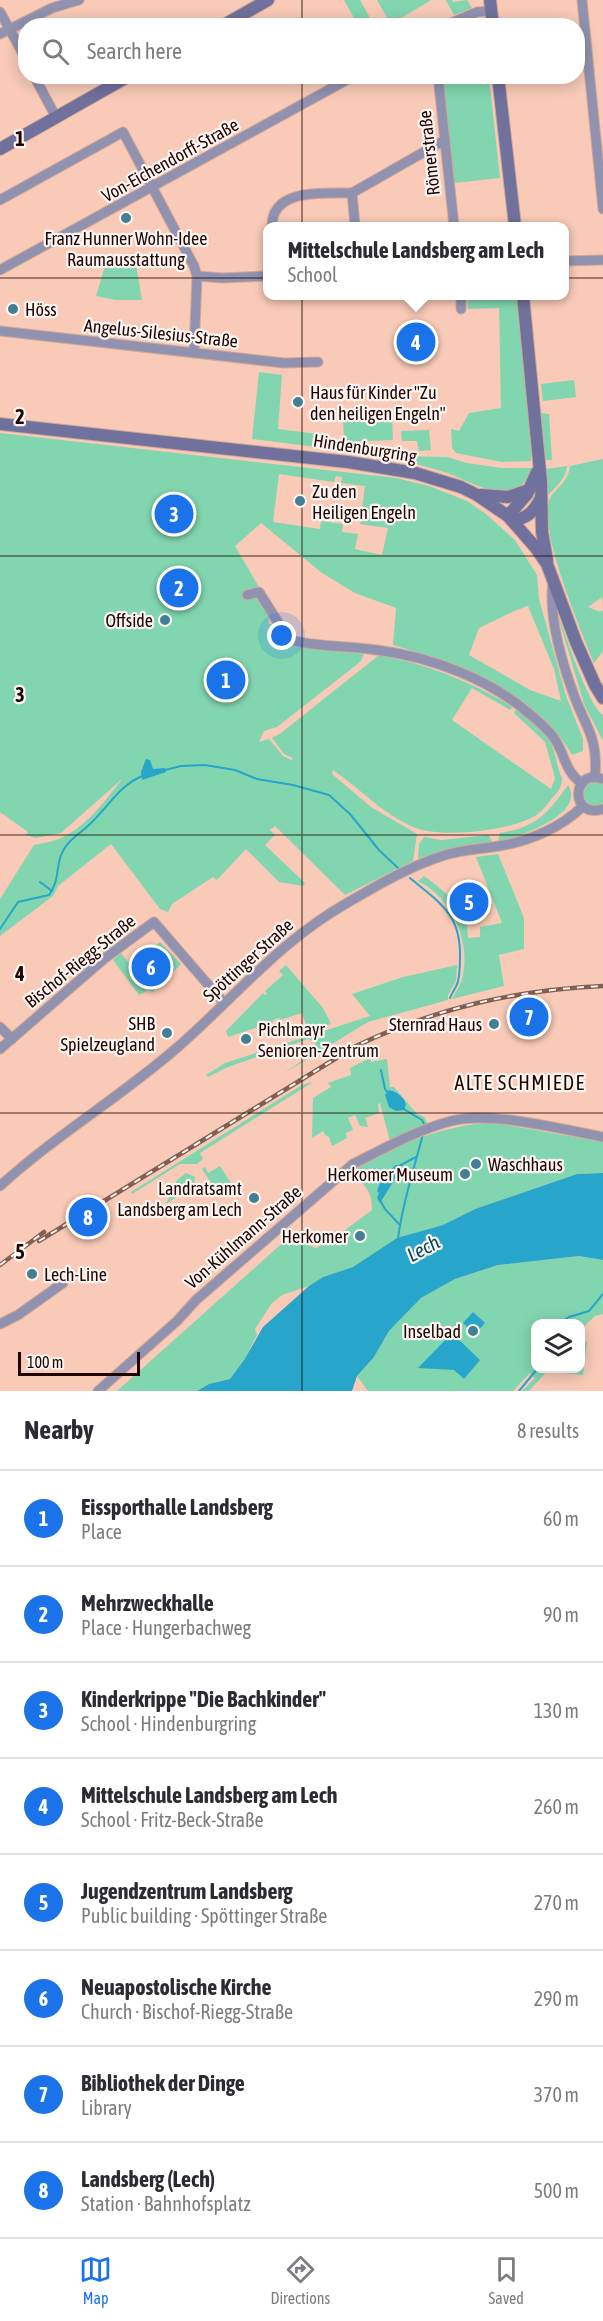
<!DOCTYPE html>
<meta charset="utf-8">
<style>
:root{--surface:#fff;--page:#f7f7f7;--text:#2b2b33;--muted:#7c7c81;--line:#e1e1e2;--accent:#1a73e8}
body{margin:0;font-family:"Asap Condensed",sans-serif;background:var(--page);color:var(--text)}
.controls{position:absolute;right:18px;bottom:18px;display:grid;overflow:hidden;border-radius:12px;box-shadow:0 3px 15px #0003}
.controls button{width:54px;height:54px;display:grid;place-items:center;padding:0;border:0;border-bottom:2px solid var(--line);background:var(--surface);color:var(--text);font:30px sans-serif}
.scale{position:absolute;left:18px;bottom:15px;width:122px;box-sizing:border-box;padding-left:6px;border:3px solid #1e0500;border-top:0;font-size:16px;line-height:21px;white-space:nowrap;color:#1e0500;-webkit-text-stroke:4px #fdf5f1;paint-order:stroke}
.you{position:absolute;left:282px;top:636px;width:21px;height:21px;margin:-15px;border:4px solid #fff;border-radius:50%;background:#1a73e8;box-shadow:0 0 0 9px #1a73e833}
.badge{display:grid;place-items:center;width:39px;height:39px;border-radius:50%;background:var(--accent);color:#fff;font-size:20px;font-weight:700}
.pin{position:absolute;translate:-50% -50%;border:3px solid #fff;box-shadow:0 2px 6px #0006}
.popup{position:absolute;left:263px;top:222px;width:306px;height:78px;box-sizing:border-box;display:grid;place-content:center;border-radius:12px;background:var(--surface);filter:drop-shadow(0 2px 4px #0005);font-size:20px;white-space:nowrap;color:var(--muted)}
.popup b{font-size:22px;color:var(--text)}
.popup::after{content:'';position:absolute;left:50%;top:100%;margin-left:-12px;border:12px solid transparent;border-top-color:var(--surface)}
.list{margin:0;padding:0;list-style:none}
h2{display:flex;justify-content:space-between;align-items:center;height:78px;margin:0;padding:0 24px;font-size:26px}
h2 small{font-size:20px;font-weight:400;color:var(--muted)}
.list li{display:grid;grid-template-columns:39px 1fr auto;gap:18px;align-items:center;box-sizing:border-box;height:96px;padding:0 24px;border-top:2px solid var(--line)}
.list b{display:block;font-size:22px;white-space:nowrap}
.list p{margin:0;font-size:20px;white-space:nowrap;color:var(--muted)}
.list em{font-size:20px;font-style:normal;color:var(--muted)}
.icon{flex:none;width:33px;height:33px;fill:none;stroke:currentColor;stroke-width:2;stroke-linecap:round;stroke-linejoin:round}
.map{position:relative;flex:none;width:603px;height:1391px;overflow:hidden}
.search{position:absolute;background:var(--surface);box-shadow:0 3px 15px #0003;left:18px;right:18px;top:18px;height:66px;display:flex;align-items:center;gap:15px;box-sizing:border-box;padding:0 21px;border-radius:24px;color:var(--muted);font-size:22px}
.sheet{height:846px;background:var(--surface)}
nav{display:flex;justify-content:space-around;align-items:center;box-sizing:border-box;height:84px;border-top:2px solid var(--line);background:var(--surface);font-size:16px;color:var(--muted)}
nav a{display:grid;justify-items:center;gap:3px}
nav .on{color:var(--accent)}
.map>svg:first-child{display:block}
.green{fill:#82d6af;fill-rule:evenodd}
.water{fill:#28a5ca}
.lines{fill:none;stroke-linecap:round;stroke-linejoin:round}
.stream{stroke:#28a5ca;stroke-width:2}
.street-casing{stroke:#d1a796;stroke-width:11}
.secondary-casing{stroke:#d1a796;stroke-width:14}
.street{stroke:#9192b0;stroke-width:9}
.secondary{stroke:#70719c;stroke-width:12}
.rail-casing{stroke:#815f53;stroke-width:4.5}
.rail{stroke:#fdf5f1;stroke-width:2;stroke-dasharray:7;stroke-linecap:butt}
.grid{fill:none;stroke:#1e0500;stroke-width:1.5;stroke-opacity:0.55}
.poi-dot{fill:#417f94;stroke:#fdf5f1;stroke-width:2}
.labels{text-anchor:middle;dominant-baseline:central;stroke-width:4.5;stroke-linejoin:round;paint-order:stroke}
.street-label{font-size:18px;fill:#1e0500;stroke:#fdf5f1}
.poi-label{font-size:18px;fill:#1e0500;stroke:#fdf5f1;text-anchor:end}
.neighbourhood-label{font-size:20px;letter-spacing:1.5px;fill:#1e0500;stroke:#fdf5f1}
.water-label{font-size:20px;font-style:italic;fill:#034a5e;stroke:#fdf5f1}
.grid-label{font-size:20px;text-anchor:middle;font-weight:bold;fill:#1e0500;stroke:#fdf5f1;stroke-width:4.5;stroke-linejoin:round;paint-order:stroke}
</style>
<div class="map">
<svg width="603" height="1391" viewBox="0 0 603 1391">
<rect width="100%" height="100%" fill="#f8cab7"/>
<g class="green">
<polygon points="344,0 360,0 374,25 358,25"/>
<polygon points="377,0 431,0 398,20 400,26 391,25"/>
<polygon points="446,0 452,0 453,2 467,0 472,8 454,15"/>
<polygon points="443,77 489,77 500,178 454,183"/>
<polygon points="134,253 142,300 116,300 96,296 105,266"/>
<polygon points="467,296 471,297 516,296 532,439 531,461 502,462 456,453 452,448 451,429 459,431 469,413 501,408 499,308 468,309"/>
<polygon points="259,372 282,375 278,429 326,435 325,448 252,439"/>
<polygon points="574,380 576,397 543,401 541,384"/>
<polygon points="541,413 549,414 552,460 544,460"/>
<polygon points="392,416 393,440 344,442 343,418"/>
<polygon points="429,430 431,450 419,451 417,441 402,441 401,431"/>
<path d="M 0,433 L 396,478 L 429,486 L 467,501 L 486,514 L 515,540 L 537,575 L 539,599 L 566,696 L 583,739 L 583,751 L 572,755 C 533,689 462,667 393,645 L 396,608 L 355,593 L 322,573 L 261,523 L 235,546 L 270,606 L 268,624 L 275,625 L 284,640 L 292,646 L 364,654 L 360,662 L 277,727 L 264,731 L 259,742 L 269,739 L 283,756 L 291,760 L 293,758 L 284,754 L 272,738 L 281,733 L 379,655 C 427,664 470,681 513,707 L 510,710 L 472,688 L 452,720 L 551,789 L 555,778 L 545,742 L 514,713 L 516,709 C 529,720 546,730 552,746 C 557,757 556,766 562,778 C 562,787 558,792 552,798 C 547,805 541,813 533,817 C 508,831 441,838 416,828 C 383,815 361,789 333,770 L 332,774 L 371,807 L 417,834 L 413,861 L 345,895 L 275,826 L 270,830 L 275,835 L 265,845 L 305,883 L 303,886 L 279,882 L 246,849 L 217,880 L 213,877 L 172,904 L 168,912 L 160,909 L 111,844 L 58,886 L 53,896 L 0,936 L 0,899 L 34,845 C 42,843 53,842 61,838 C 87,826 105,801 122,779 L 61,833 L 36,838 L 26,835 L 28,832 L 0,812 ZM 279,474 L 334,482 L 336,476 L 342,477 L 341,483 L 365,486 L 360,524 L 388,528 L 382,555 L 355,549 L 358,534 L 342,532 L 343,524 L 321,521 L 320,529 L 273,522 ZM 528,606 L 554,669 L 561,701 L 530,690 L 469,655 L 479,628 L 514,611 Z"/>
<path d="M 402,456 L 447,457 L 467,463 L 502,468 L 531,468 L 532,471 C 513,510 475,483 447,473 C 432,468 417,464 402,461 Z"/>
<path d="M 603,459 L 603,605 L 602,597 L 588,607 L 600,612 L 603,610 L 603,651 L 594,663 C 581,630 539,532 549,501 C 552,489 568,485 570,466 Z"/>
<path d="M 567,466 C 566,478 557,486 548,495 L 545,469 Z"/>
<path d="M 556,610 C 564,629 588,706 603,715 L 603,741 L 584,704 Z"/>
<polygon points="593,781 603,784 603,803 598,806 590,805 583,797 586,786"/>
<path d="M 568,785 C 587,814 518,838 498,841 L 500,833 C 537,827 548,813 568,785 Z"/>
<polygon points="489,835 492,842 453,848 418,859 419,844 424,837 441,840"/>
<path d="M 498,854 L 524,918 L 524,949 L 499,955 L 504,986 L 452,999 C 454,994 459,988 461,982 C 473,945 453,898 418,881 L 424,876 C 438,886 457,900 461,917 L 466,917 L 468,938 L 480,937 L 480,927 L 502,923 L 476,857 Z"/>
<polygon points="160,942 181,964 153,992 148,990 139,995 113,960 121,953 132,967"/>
<polygon points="286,965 323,1008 331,1024 308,1031 302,1013 280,1020 279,1018 273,1020 273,1022 228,1037 226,1031 263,993 265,995 267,994 265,991 283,975 279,971"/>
<polygon points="457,965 456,981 448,995 448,1000 368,1022 283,1074 316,1051 315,1042 308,1039 228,1067 208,1077 206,1075 225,1063 370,1016 352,994 403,977"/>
<polygon points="370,1058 371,1062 387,1059 390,1087 394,1087 417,1114 424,1117 428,1124 390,1141 380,1103 378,1104 379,1113 365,1118 368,1127 360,1126 355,1115 348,1118 353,1130 346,1133 347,1138 332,1146 329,1137 325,1135 323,1131 312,1138 313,1098 331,1087 328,1083 351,1075 350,1068"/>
<polygon points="313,1082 200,1153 203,1159 197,1164 180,1164 132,1194 131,1192 302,1085"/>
<path d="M 484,1123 L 501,1124 L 603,1142 L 603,1173 L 577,1174 L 475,1209 L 443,1225 L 398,1238 L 353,1267 L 323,1277 L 309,1286 L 282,1295 L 272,1303 L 255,1329 L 257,1335 L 244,1360 L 230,1379 L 209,1384 L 197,1391 L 117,1391 L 288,1238 L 316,1248 L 330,1241 L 372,1210 C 372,1190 365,1184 349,1173 C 387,1148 439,1127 484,1123 Z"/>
<polygon points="220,1166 233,1186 219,1195 202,1169 205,1167 208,1173"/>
<polygon points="186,1173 195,1177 194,1186 166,1204 177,1180"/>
<polygon points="579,1256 603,1260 603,1314 595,1316 581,1329 580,1324 536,1324 536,1368 549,1369 529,1391 522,1391 535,1378 530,1373 513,1391 368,1391 357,1376 374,1357 389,1331 421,1298 455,1279 498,1265"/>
<polygon points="582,1339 587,1342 583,1375 563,1373 566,1369 580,1368"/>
</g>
<g class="water">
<polygon points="146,759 150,760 153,769 165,768 166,772 142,780 141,772"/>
<path d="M 389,1090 C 396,1091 405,1098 406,1105 L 404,1110 L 396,1111 L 389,1107 L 385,1095 Z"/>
<polygon points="395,1165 400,1165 395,1179 380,1203 377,1198 379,1193 377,1191 383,1174 390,1172"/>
<polygon points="603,1173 603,1260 579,1256 498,1265 455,1279 421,1298 389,1331 374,1357 357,1376 352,1391 197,1391 209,1384 230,1379 244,1360 263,1327 309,1286 323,1277 353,1267 397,1238 443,1225 475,1209 577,1174"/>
<polygon points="473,1312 485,1323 475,1334 463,1323"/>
<polygon points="452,1333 480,1360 464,1379 454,1370 418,1368"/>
</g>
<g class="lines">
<g class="stream">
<polyline points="165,770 181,766 205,765 235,770 257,779 293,785 329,795 350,814 379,850 398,868"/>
<path d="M 410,878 C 440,903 461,914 460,957 C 460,965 460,973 458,981 C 457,987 452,992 450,998"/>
<polyline points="40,882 52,891"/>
<path d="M 0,929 L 18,902 L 49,895 C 59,882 56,869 61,855 C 66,841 80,834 90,824 C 108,807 119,786 142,776"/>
<polyline points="433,1030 452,1022 453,1018"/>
<polyline points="381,1070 385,1089 388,1093"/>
<polyline points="402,1108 422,1120 425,1126"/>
<polyline points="399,1166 416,1157"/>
<polyline points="380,1200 385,1209 400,1225"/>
<path d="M 398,1239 C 402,1204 414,1169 423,1134"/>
<polyline points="558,1324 569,1317 589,1311 603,1294"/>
<polyline points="519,1391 538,1368"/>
</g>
<g class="street-casing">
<g id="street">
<polyline points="582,0 603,209"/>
<polyline points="0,12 26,59"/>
<polyline points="444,26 477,12 491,11"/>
<polyline points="0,34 52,8 79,0"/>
<polyline points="34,76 56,117"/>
<polyline points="438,76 454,226"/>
<polyline points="352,193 445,140"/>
<polyline points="0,200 123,132 194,266 197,276 194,353"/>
<path d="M 272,226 C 272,187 326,194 352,193 L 355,226"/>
<polyline points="564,261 603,260"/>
<polyline points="0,270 354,76"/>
<polyline points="197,276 222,278 268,276"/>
<polyline points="461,296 461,309"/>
<polyline points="0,331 284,363 318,362"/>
<path d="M 553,581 C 548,617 562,663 575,698 C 588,731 598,739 595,777"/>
<path d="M 247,595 L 259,592 L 286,635 L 295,641 C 321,647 350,646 377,650 C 431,657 490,679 531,715 C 539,722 548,729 554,738 C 566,755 563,769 582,784"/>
<path d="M 603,779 C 571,767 570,820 603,809"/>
<polyline points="0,1027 12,1039"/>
<polyline points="0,1049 105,958 154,922 224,1003"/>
<path d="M 0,1186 C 56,1135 122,1096 179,1046 C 236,996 280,941 347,903 C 378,885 410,866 445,855 C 462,850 481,849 499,846 C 529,841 561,828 583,806"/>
<polyline points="0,1324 18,1315 63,1283"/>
<path d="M 98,1391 L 177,1321 L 196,1300 L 353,1164 L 365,1158 C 392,1144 421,1129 451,1121 C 493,1111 560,1129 603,1137"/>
</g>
</g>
<g class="secondary-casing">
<g id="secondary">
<polyline points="490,0 493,26"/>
<polyline points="222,26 268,0"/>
<polyline points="498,76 515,226"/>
<polyline points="0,149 129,76"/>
<polyline points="523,296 541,482 542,532 547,560"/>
<polyline points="0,424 348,462 415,473 461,487 477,495 508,516 536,548 547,564 576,642 595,685 603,698"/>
<polyline points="481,495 508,497 529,490"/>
<polyline points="508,516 527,494 537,472"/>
<path d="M 512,520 C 528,519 534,511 541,498"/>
</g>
</g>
<use href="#street" class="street"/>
<use href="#secondary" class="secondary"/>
<g class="rail-casing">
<g id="rail">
<path d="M 39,1241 L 356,1046 C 436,1008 515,990 603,986"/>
<polyline points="0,1265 44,1232"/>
</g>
</g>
<use href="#rail" class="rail"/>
</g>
<path class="grid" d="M 302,0 L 302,26M 302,76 L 302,1391M 0,278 L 603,278M 0,556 L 603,556M 0,835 L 603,835M 0,1113 L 603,1113"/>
<g class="poi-dot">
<circle cx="126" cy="218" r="6"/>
<circle cx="13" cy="309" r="6"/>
<circle cx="298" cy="402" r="6"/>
<circle cx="300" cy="501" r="6"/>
<circle cx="165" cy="620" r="6"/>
<circle cx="494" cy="1024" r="6"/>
<circle cx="167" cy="1033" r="6"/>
<circle cx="246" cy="1039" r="6"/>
<circle cx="476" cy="1164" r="6"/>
<circle cx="465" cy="1174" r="6"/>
<circle cx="254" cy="1198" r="6"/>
<circle cx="360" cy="1236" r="6"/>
<circle cx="32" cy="1274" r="6"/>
<circle cx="473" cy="1331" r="6"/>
</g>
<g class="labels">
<g class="street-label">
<text transform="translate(429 153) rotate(-96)">Römerstraße</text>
<text transform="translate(170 160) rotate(-29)">Von-Eichendorff-Straße</text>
<text transform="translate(161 333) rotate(6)">Angelus-Silesius-Straße</text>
<text transform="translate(365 448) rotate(9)">Hindenburgring</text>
<text transform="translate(248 960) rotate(-42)">Spöttinger Straße</text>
<text transform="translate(80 961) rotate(-39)">Bischof-Riegg-Straße</text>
<text transform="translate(243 1237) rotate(-41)">Von-Kühlmann-Straße</text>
</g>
<g class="poi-label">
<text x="126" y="238" text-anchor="middle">Franz Hunner Wohn-Idee<tspan x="126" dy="21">Raumausstattung</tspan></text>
<text x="25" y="309" text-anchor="start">Höss</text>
<text x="310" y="392" text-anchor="start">Haus für Kinder "Zu<tspan x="310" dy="21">den heiligen Engeln"</tspan></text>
<text x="312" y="491" text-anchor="start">Zu den<tspan x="312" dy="21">Heiligen Engeln</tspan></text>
<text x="153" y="620">Offside</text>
<text x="155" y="1023">SHB<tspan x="155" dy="21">Spielzeugland</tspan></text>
<text x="482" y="1024">Sternrad Haus</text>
<text x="258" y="1029" text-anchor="start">Pichlmayr<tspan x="258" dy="21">Senioren-Zentrum</tspan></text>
<text x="488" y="1164" text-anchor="start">Waschhaus</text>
<text x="453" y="1174">Herkomer Museum</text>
<text x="242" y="1188">Landratsamt<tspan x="242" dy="21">Landsberg am Lech</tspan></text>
<text x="348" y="1236">Herkomer</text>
<text x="44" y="1274" text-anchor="start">Lech-Line</text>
<text x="461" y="1331">Inselbad</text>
</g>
<g class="neighbourhood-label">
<text x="520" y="1082">ALTE SCHMIEDE</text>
</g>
<g class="water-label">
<text transform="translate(423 1248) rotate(-28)">Lech</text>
</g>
</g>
<g class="grid-label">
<text x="20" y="146">1</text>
<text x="20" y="424">2</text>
<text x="20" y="702">3</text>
<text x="20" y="981">4</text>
<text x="20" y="1259">5</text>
</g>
</svg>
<div class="controls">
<button><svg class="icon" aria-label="layers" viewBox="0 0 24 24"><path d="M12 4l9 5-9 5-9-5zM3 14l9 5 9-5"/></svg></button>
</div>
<div class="scale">100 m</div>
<div class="you"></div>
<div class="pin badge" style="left:226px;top:680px">1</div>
<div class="pin badge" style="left:179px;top:588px">2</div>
<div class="pin badge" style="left:174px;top:514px">3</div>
<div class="pin badge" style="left:416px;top:342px">4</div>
<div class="popup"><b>Mittelschule Landsberg am Lech</b>School</div>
<div class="pin badge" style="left:469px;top:902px">5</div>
<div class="pin badge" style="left:151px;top:967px">6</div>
<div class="pin badge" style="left:529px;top:1017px">7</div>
<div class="pin badge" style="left:88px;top:1217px">8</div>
<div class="search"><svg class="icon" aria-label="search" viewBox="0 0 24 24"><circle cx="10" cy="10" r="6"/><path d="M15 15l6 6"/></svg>Search here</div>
</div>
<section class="sheet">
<h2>Nearby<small>8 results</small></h2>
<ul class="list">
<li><span class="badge">1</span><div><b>Eissporthalle Landsberg</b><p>Place</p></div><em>60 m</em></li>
<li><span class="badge">2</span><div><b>Mehrzweckhalle</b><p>Place · Hungerbachweg</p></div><em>90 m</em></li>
<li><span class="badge">3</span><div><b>Kinderkrippe &quot;Die Bachkinder&quot;</b><p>School · Hindenburgring</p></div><em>130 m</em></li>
<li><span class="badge">4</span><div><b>Mittelschule Landsberg am Lech</b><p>School · Fritz-Beck-Straße</p></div><em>260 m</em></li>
<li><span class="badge">5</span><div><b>Jugendzentrum Landsberg</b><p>Public building · Spöttinger Straße</p></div><em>270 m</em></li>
<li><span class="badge">6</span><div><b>Neuapostolische Kirche</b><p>Church · Bischof-Riegg-Straße</p></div><em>290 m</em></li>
<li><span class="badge">7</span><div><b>Bibliothek der Dinge</b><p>Library</p></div><em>370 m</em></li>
<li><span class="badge">8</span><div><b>Landsberg (Lech)</b><p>Station · Bahnhofsplatz</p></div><em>500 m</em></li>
</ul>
</section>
<nav>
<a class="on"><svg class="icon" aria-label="map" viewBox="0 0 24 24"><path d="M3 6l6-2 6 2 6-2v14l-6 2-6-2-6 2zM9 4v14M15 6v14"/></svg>Map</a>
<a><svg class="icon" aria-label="directions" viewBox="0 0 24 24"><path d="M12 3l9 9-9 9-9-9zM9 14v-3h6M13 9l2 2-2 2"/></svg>Directions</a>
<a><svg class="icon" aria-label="saved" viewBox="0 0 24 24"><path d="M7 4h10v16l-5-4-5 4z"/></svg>Saved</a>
</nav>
